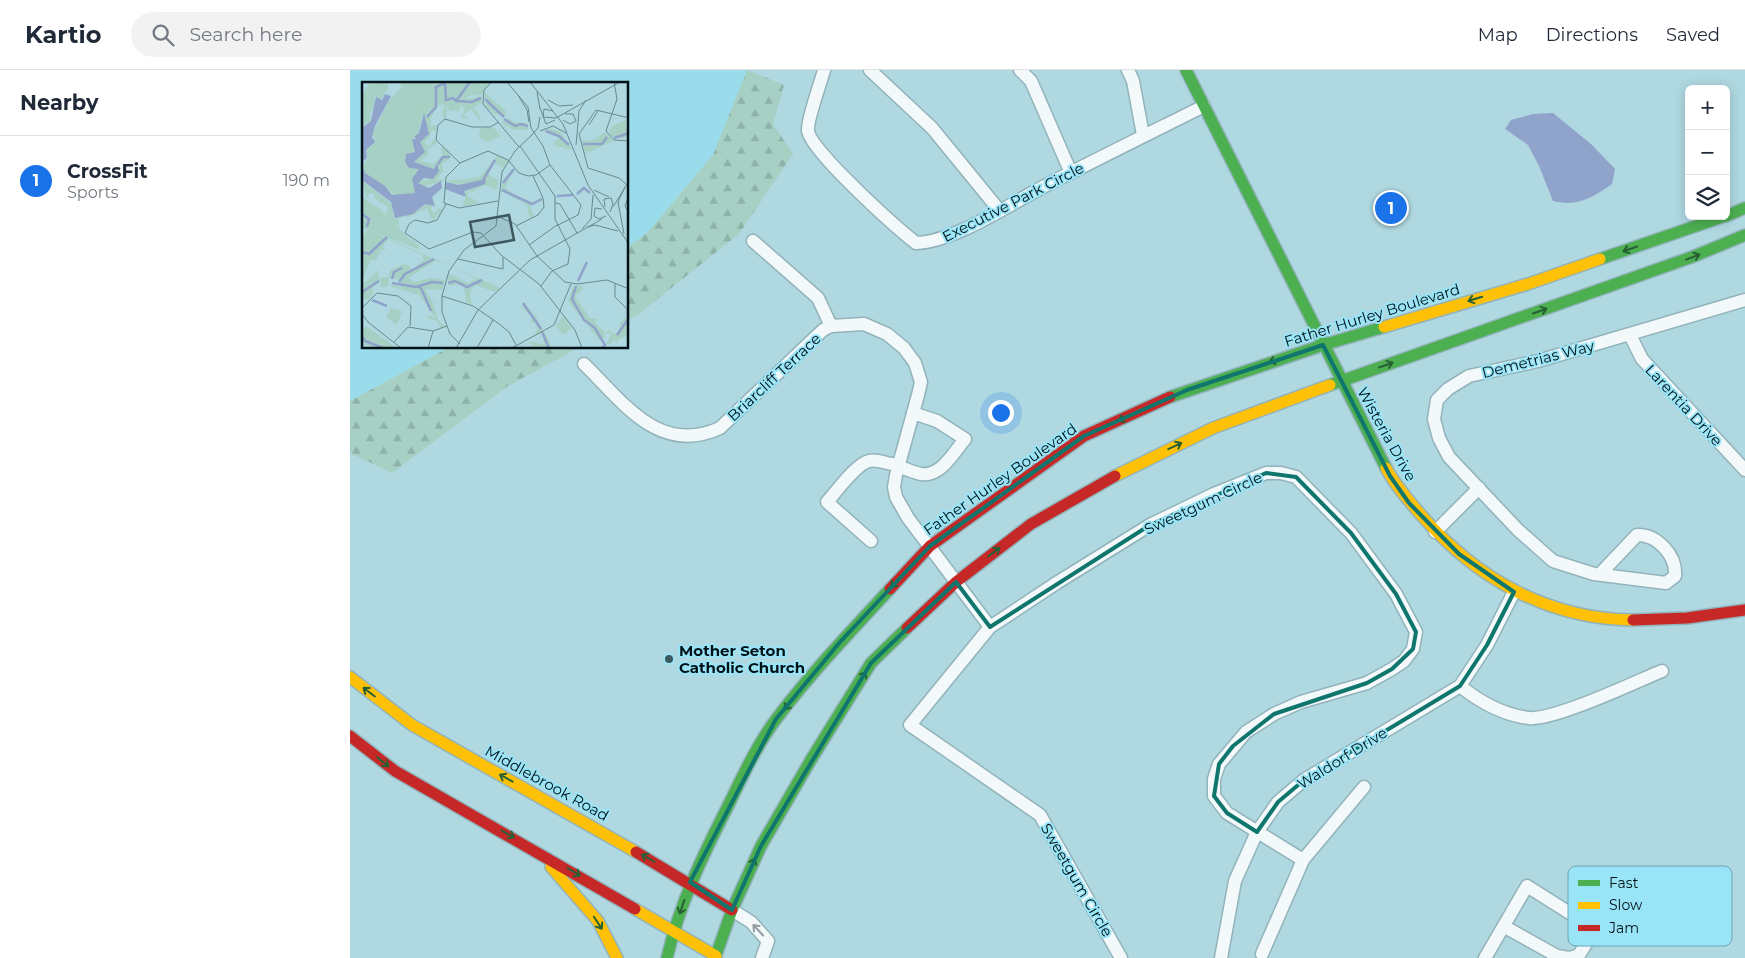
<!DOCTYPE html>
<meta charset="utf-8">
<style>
:root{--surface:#fff;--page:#f2f2f3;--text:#1f2937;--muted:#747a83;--line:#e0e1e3;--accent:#1a73e8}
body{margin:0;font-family:Montserrat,sans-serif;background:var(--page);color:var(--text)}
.controls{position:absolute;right:15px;top:15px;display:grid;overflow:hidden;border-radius:8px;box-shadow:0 2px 12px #0003}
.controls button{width:45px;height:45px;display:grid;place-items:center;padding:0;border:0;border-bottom:1px solid var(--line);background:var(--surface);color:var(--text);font:25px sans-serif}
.you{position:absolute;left:650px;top:342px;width:18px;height:18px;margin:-12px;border:4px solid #fff;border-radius:50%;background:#1a73e8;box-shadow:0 0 0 8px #1a73e833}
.badge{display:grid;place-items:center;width:32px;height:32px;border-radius:50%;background:var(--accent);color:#fff;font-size:16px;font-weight:700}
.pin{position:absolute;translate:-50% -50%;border:2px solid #fff;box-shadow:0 1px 5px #0006}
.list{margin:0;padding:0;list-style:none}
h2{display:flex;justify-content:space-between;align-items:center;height:65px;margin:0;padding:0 20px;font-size:21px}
h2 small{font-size:16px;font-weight:400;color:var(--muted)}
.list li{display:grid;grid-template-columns:32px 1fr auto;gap:15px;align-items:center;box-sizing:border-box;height:90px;padding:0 20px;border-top:1px solid var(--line)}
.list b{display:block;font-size:19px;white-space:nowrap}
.list p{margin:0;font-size:16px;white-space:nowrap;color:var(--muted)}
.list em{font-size:16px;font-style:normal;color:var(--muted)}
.icon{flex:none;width:28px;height:28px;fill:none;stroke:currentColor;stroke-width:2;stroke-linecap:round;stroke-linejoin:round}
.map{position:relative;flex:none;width:1395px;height:888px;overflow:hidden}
header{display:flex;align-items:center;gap:30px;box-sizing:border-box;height:70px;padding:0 25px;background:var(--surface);border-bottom:1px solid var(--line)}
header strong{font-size:24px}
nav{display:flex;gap:28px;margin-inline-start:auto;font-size:18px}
.search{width:350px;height:45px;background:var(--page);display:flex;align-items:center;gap:12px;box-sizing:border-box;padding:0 18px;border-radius:28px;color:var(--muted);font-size:19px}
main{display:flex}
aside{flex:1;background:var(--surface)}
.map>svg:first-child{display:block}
.built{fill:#9adceb}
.forest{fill:url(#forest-firs)}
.water{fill:#8fa3cb}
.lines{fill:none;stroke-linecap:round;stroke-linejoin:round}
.street-casing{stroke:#92b3ba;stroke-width:15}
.fast-casing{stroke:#92b3ba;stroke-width:14}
.slow-casing{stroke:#92b3ba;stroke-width:14}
.jam-casing{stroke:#92b3ba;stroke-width:14}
.street{stroke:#f3f9fa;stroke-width:12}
.fast{stroke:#4caf50;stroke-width:11}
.slow{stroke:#ffc107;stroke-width:11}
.jam{stroke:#c62828;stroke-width:11}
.oneway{stroke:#266034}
.oneway2{stroke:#929d9f}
.marked{fill:none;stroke:#0f766e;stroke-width:4;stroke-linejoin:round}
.poi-dot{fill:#3d575e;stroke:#99e5f7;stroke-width:2}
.labels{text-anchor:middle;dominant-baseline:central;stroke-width:4;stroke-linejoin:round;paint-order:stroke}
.street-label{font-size:15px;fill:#001217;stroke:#99e5f7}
.poi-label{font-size:15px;font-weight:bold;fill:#001217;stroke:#99e5f7;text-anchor:start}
.inset-river{fill:none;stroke:#8fa3cb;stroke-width:2.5}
.inset-road{fill:none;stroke:#698990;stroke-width:1}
.view{fill:#3d575e;fill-opacity:0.15;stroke:#3d575e;stroke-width:2.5}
.inset-edge{fill:none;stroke:#001217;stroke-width:2.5}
.key{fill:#99e5f7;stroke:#6ba6b4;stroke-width:1}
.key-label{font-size:14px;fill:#001217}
</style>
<header>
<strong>Kartio</strong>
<div class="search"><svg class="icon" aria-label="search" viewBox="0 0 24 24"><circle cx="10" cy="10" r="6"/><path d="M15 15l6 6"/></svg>Search here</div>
<nav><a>Map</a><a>Directions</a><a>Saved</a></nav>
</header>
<main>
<aside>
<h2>Nearby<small></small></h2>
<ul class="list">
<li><span class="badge">1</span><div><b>CrossFit</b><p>Sports</p></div><em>190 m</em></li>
</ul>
</aside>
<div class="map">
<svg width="1395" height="888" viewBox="0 0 1395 888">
<defs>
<pattern id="forest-firs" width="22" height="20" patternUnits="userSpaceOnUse" patternTransform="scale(1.25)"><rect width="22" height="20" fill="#a7d0c4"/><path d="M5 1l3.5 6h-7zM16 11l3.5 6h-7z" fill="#8eb2a8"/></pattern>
</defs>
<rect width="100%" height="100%" fill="#afd8e1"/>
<polygon class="built" points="0,0 397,0 363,85 298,162 278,177 278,14 14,14 14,278 98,278 0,331"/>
<g class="forest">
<polygon points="397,0 434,15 423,54 443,84 389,164 290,243 278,250 278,177 298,162 363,85"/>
<polygon points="98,278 228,278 158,316 42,403 0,383 0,331"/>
</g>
<path class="water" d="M 1203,43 L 1242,75 L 1265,99 L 1262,114 C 1242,128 1228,137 1203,131 L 1189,96 L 1178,75 L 1155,59 L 1161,50 L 1183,44 Z"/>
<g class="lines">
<g class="street-casing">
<g id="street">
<path d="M 474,0 C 471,12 457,50 458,60 C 458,79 548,159 566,173 C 603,172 657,136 691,118 C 745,90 800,63 854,36"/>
<polyline points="520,0 582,58 649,140"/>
<polyline points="670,0 681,11 721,103"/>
<polyline points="778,0 783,11 793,65"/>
<polyline points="403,171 468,228 481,256"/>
<polyline points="1280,265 1292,289 1395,400"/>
<path d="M 234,294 C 273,332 309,386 370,358 L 473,260 L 481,256 L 514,254 L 537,264 L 554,278 L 565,293 L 571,312 L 568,325 L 546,405 L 544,417 L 546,427 L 558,448 L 640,557"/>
<polyline points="1085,462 1129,418"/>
<path d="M 521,471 L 477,432 C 486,422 506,394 519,391 C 526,389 535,393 542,394 C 552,397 561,402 571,404 C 591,407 604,382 615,369 L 587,351 L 563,343"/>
<path d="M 1250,504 L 1287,465 C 1307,464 1327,486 1325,506 L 1316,513 L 1244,504 L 1203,491 L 1168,460 L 1099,387 L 1089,368 L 1084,349 L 1087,330 L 1098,319 L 1119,306 L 1188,291 L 1395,230"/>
<path d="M 1110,616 C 1130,632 1153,645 1179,648 C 1203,651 1285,612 1312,601"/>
<polyline points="382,840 401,852 418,871 412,888"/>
<polyline points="1155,857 1207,886 1219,888"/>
<polyline points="912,884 953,790 1014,717"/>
<polyline points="771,888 690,745 560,655 640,557 708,512 800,455 864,424 916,403 931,403 946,407 1001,463 1046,524 1066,562 1063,579 1054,591 1042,599 1017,613 951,632 924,644 896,662 869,694 864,709 864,726 877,743 953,790"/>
<polyline points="871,888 885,811 907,762 928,732 954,710 1110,616 1137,575 1164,522"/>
<polyline points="1135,888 1177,816 1245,859 1229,885 1220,888"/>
</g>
</g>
<g class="fast-casing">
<g id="fast">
<polyline points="836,0 1036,398"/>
<polyline points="1376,146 1395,138"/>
<polyline points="1250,189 1375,146"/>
<polyline points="980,315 1342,187 1395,165"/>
<polyline points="820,327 973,275 1034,257"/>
<path d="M 317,888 C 330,832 353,785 379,734 C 393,705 408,673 427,648 C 462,602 501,561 540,519"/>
<polyline points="365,888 382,840 411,776 462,688 521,593 557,558"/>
</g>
</g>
<g class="slow-casing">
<g id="slow">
<polyline points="1034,257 1178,214 1250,189"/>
<path d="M 1036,398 C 1045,415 1059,431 1072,446 C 1127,509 1198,549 1283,550"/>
<polyline points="765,406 863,358 980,315"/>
<polyline points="0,607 62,655 286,782"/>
<polyline points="201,797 248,851 267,888"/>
<polyline points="285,839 366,886"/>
</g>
</g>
<g class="jam-casing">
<g id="jam">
<polyline points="540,519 580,476 734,366 820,327"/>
<polyline points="1283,550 1337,548 1395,540"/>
<polyline points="557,558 606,512 681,454 765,406"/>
<polyline points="0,666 45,701 285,839"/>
<polyline points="286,782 382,840"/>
</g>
</g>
<use href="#street" class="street"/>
<use href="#fast" class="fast"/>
<use href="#slow" class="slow"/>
<use href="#jam" class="jam"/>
</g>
<defs><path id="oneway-shaft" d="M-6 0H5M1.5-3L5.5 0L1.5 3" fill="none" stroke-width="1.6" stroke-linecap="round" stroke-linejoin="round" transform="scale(1.25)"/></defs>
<g class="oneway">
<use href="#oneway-shaft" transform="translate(1280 179) rotate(161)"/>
<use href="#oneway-shaft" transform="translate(1343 187) rotate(-21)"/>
<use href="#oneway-shaft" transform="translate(1125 229) rotate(163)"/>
<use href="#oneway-shaft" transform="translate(1190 241) rotate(-19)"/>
<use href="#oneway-shaft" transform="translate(926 290) rotate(162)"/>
<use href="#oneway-shaft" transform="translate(1036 295) rotate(-19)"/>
<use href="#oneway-shaft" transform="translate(775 348) rotate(156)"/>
<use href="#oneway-shaft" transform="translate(825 376) rotate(-25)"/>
<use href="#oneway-shaft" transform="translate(644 482) rotate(-38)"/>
<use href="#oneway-shaft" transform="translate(546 512) rotate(133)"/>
<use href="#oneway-shaft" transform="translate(512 608) rotate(-58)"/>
<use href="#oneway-shaft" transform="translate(19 622) rotate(-143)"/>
<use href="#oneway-shaft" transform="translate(439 634) rotate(129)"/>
<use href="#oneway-shaft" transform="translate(33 692) rotate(39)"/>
<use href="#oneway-shaft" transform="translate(156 708) rotate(-151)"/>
<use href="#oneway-shaft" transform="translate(158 764) rotate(29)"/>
<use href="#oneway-shaft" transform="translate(298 788) rotate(-150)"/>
<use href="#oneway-shaft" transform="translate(402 795) rotate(-66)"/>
<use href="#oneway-shaft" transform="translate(224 802) rotate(31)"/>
<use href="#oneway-shaft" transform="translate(332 837) rotate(109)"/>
<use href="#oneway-shaft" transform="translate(248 853) rotate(57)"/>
</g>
<use class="oneway2" href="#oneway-shaft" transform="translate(408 860) rotate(-133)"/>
<path class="marked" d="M 973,275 L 1040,406 L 1059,433 L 1109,484 L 1164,522 L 1137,575 L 1110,616 L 954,710 L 928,732 L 907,762 L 877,743 L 864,726 L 869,694 L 883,676 L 924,644 L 1017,613 L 1042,599 L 1063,579 L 1066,562 L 1046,524 L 1001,463 L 946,407 L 916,403 L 800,455 L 640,557 L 606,512 L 521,593 L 411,776 L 382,840 L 340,812 L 426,649 L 490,572 L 580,476 L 734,366 L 837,320 Z"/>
<circle class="poi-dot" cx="319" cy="589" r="5"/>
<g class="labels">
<g class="street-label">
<text transform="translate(663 132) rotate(-27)">Executive Park Circle</text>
<text transform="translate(1022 245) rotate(-17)">Father Hurley Boulevard</text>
<text transform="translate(1188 289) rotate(-14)">Demetrias Way</text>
<text transform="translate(424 307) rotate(-43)">Briarcliff Terrace</text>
<text transform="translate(1334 335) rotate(47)">Larentia Drive</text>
<text transform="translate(1037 364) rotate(61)">Wisteria Drive</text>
<text transform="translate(650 409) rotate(-35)">Father Hurley Boulevard</text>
<text transform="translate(853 433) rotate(-25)">Sweetgum Circle</text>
<text transform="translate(992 688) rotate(-32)">Waldorf Drive</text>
<text transform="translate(197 713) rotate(29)">Middlebrook Road</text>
<text transform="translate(727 810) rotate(60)">Sweetgum Circle</text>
</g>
<g class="poi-label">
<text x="329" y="580">Mother Seton<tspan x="329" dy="17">Catholic Church</tspan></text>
</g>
</g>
<g transform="translate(12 12)">
<rect width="266" height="266" fill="#afd8e1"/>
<path d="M 63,0 L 128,0 L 120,13 L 103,14 L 101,18 L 120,14 L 120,21 L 111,26 L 115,29 L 121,42 L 109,27 L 102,33 L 107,38 L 99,35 L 103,27 L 99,24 L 95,32 L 95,28 L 88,29 L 85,24 L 84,36 L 82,37 L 80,30 L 83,24 L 78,20 L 67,39 L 67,45 L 74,43 L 74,49 L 69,49 L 68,55 L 62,60 L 68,65 L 72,56 L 75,61 L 66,67 L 66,74 L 59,76 L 59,79 L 72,82 L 81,73 L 79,66 L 85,67 L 88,76 L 79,83 L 82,89 L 72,99 L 81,97 L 82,99 L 60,105 L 56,101 L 66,97 L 77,81 L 72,87 L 52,80 L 61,73 L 58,60 L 67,52 L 61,31 L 55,57 L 51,56 L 53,70 L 44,73 L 43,80 L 47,86 L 57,87 L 50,97 L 53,111 L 34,114 L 3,91 L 0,82 L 37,86 ZM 122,10 L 144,29 L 144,34 L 132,32 L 124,25 ZM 147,36 L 152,40 L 165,41 L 166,48 L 152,48 L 142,42 L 145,49 L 139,40 ZM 263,38 L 266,53 L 261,57 L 249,54 L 247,49 L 250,44 ZM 188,47 L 198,49 L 210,68 L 193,64 L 192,60 L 197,56 L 181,49 ZM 243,50 L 251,59 L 223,72 L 220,59 L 233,57 ZM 135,73 L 146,79 L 141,86 L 133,81 L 125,91 L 136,98 L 135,108 L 123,103 L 110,110 L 106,108 L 106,114 L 118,121 L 100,124 L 104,115 L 102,109 L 125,98 L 93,103 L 85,99 L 118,95 ZM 152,86 L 143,106 L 161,118 L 172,120 L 180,115 L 181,118 L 168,124 L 172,134 L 168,136 L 164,122 L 139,109 L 141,98 ZM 0,115 L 19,128 L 43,152 L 38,150 L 58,164 L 56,167 L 0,146 L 1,135 L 6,136 L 5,145 L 8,138 L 7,135 L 0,131 ZM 5,148 L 87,183 L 73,179 L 46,196 L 52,200 L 69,196 L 83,198 L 80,208 L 63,207 L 69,217 L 78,222 L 70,219 L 76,238 L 83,244 L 79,246 L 75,239 L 65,236 L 67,233 L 74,237 L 57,213 L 28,204 L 33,202 L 39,206 L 38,198 L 27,196 L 26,204 L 18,206 L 19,195 L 26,196 L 28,188 L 43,182 L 51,187 L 62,178 L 59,172 L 26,158 L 20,165 L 25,167 L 19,168 L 15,177 L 8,179 L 0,200 L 0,162 ZM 91,185 L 138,206 L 133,210 L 113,203 L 108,211 L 110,223 L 104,220 L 102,205 L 99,202 L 87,204 L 86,195 L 88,192 L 106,201 L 114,197 ZM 16,188 L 18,200 L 10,206 L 12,211 L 6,218 L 0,217 L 0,203 ZM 220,203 L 221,207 L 213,214 L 228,236 L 236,237 L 233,241 L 243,250 L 242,257 L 237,258 L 206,219 L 211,204 ZM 161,220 L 173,233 L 182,249 L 174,253 L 175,242 L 169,240 L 170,235 L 160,225 ZM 263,228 L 267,230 L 264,255 L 255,258 L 255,266 L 253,257 L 248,263 L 244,262 L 249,253 L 244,250 L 249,247 L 248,250 L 256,252 L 258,241 L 264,235 ZM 4,244 L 32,264 L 39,266 L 11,266 L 0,262 L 0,250 ZM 183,251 L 190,266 L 173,266 L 167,261 L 156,265 L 170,259 L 182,263 L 181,254 L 176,256 Z" fill="#a7d0c4"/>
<path d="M 9,0 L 26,0 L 26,6 L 19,17 L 12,15 L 14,25 L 7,31 L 9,38 L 0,45 L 0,12 ZM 35,0 L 112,0 L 104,18 L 120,15 L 120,19 L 108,26 L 98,22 L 92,26 L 80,21 L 79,25 L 78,20 L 69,34 L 68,55 L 62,60 L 66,67 L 64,74 L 58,79 L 70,83 L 81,73 L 79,64 L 89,74 L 79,82 L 81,89 L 72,101 L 59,104 L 56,101 L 59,98 L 69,100 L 79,90 L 77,84 L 81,77 L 72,87 L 52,79 L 64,71 L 59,59 L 66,54 L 66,33 L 77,18 L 74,5 L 78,2 L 73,5 L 71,22 L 62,27 L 56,47 L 50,55 L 52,69 L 43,71 L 44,84 L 57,87 L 50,97 L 52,110 L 33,113 L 24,103 L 5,92 L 1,84 L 6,76 L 4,69 L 13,60 L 11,51 L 26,20 L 40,4 ZM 131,45 L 139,54 L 126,60 L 117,55 L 116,57 L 119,46 ZM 0,99 L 30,122 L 32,137 L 56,129 L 63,122 L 71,124 L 69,128 L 73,131 L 77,126 L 81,128 L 70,139 L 65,126 L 50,134 L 40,135 L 36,138 L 38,145 L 28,138 L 24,132 L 26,125 L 13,117 L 12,112 L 7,112 L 5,117 ZM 4,118 L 19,128 L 27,139 L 61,168 L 8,145 L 10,138 L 5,131 L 5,124 L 0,124 L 0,119 ZM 0,151 L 25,157 L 6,179 L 0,198 ZM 29,226 L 40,229 L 35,243 L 24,235 ZM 201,234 L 210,246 L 201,253 L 194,244 Z" fill="#a7d0c4"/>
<path d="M 23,12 L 29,14 L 13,44 L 10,55 L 13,60 L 4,68 L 5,76 L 0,80 L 0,46 L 9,39 L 14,15 L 20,18 ZM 62,31 L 67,52 L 58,60 L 63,70 L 52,80 L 72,87 L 75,81 L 77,89 L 71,97 L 62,96 L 56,101 L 67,106 L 79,99 L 80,106 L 70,115 L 73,124 L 63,122 L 51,132 L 33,136 L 29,120 L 0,98 L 0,84 L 3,91 L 23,104 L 30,113 L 53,111 L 50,97 L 57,87 L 47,86 L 43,80 L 44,72 L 53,70 L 50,57 L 55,57 L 52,55 L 57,51 ZM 124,97 L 123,102 L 102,109 L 104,115 L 83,107 L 84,100 L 96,103 Z" fill="#8fa3cb"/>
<path class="inset-river" d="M 123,17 L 142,35M 95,19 L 110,20 L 119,16M 65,35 L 74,25 L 74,5 L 83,1 L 84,18 L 91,16 L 94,19 L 108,0M 142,37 L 153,44 L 159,42 L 166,44M 184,49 L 197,54 L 207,63M 252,56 L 267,51M 221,62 L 240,62 L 245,55M 76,82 L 81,75 L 88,75M 121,98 L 133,78M 141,101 L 152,87M 140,108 L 170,122 L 180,117M 215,112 L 222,106 L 228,111M 195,114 L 211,113M 0,132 L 7,137 L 5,145M 0,170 L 7,172 L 25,155M 30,197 L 32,190 L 40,186M 216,199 L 225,180M 37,200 L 43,192 L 72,177M 30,201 L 54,205 L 70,200 L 81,201M 86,201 L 93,199 L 105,205 L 120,198M 56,204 L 59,206 L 69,229M 214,204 L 210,217 L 222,238 L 233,246 L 243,263 L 240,266M 0,210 L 17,199M 10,218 L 25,224M 161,221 L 179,247M 180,250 L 187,266M 255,253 L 267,236M 0,254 L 3,259 L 21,266"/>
<path class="inset-road" d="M 130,0 L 122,8 L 121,22 L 157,65M 145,0 L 166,25 L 169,46 L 181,64 L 188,83 L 219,123 L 216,133 L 194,144M 168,0 L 201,42 L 226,103 L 267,162M 252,0 L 255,17 L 244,49 L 252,58 L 267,59M 175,10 L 178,27M 156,13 L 165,28 L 167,40M 186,18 L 197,24 L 211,23M 178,26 L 184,42 L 193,38M 191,29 L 182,27 L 181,35 L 194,36 L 258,0M 201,38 L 208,42 L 214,39 L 211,32 L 203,32M 137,40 L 128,45 L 110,45 L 83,37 L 76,43 L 74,58 L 98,81 L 126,69 L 146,78 L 157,91 L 166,94 L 174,93 L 188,83M 227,43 L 236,29M 178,49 L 191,44 L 204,51M 168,55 L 176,46 L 178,35M 214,63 L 217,29 L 224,18M 158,64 L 193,114 L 193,137 L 203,157M 98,81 L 84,95 L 82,121 L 97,126 L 136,119M 264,102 L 257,96 L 226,86 L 217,52 L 234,28 L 267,36M 232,108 L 247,115M 267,113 L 263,124 L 267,131M 193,121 L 198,122 L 215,151M 84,122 L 75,138 L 66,141 L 53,138 L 47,142 L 43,151 L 67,167 L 111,150 L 119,151 L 139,173 L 177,202 L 213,248 L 220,266M 243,125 L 242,117 L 249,116 L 251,122 L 248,130M 251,125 L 267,99M 240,127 L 233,126 L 232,134 L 237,137 L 244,134M 137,135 L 153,142 L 175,174 L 203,200 L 215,202 L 245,198 L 267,207M 154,144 L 176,133 L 182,125 L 181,116 L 171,94M 225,145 L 233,143 L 256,149M 220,147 L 229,137 L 231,113M 262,152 L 256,120 L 263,105M 167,163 L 195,143M 96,177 L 141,187 L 141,175M 253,201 L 253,215 L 267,229M 179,204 L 190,189 L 206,182 L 208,167 L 203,157M 80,214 L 111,224 L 136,241 L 147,250 L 154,263M 0,226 L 15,211 L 36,214 L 49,224 L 48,244M 0,232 L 7,241 L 39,266M 32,260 L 46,245 L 71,249 L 85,244M 98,262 L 88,252 L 80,230 L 80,214 L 87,189 L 102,168 L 134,144 L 140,90 L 153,69 L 170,53M 66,266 L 71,249M 94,266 L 116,228 L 168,178 L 240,137M 115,266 L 131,238M 150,266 L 192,243 L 209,202"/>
<path class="view" d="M 147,133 L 152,158 L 113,165 L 108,140 Z"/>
<rect width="266" height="266" class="inset-edge"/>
</g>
<rect x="1218" y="796" width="164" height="80" rx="8" class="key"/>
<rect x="1228" y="810" width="22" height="6" fill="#4caf50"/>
<rect x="1228" y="832" width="22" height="7" fill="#ffc107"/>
<rect x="1228" y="855" width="22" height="6" fill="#c62828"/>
<g class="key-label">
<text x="1259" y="818">Fast</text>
<text x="1259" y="840">Slow</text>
<text x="1259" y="863">Jam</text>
</g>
</svg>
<div class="controls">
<button>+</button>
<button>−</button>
<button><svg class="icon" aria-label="layers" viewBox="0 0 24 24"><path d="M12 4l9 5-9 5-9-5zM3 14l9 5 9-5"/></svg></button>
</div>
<div class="you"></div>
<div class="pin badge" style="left:1041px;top:138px">1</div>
</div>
</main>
